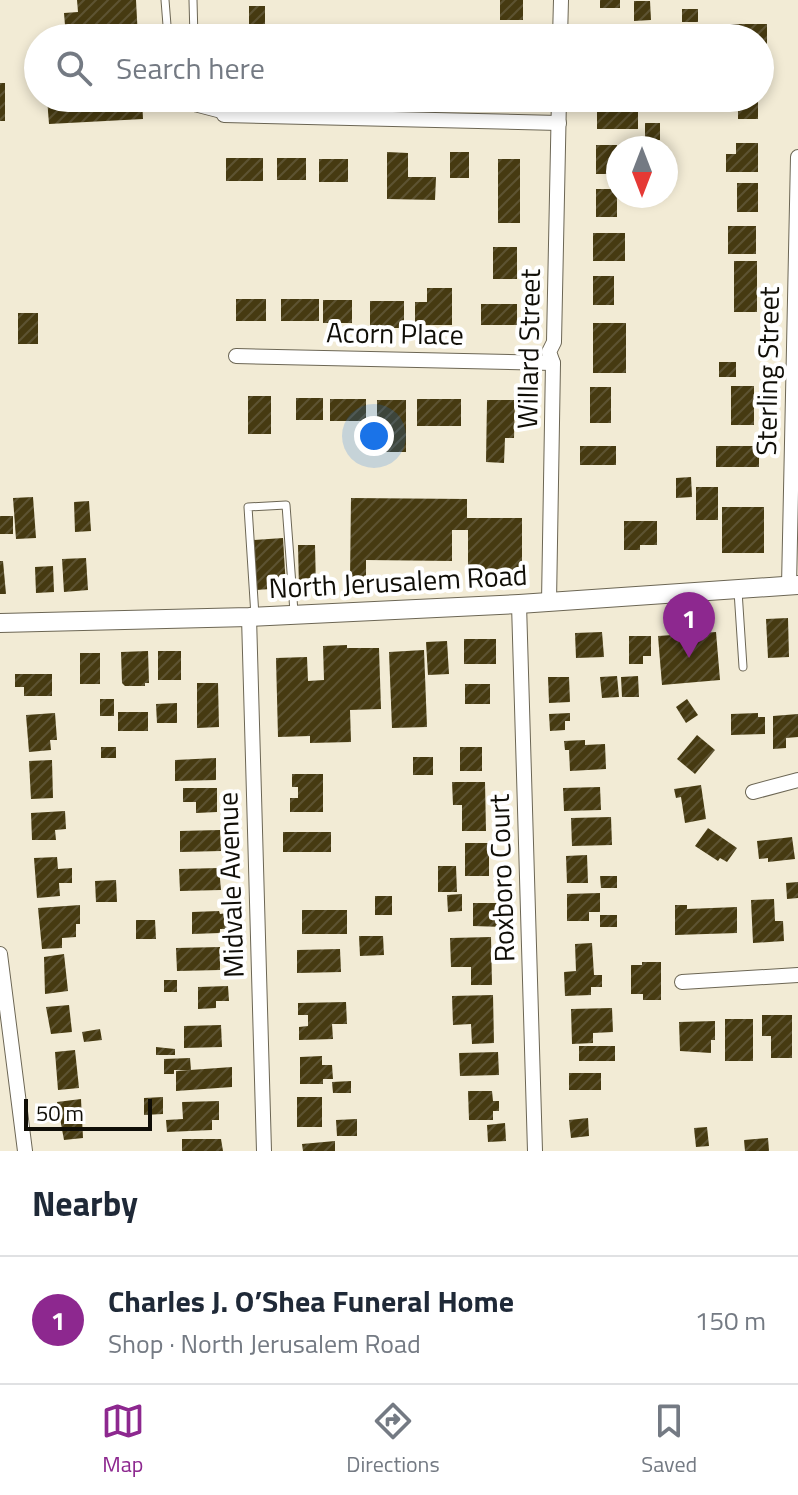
<!DOCTYPE html>
<meta charset="utf-8">
<style>
:root{--surface:#fff;--page:#f2f2f3;--text:#1f2937;--muted:#747a83;--line:#e0e1e3;--accent:#8d288f}
body{margin:0;font-family:"Titillium Web",sans-serif;background:var(--page);color:var(--text)}
.compass{position:absolute;left:606px;top:136px;width:72px;height:72px;border-radius:50%;background:var(--surface);box-shadow:0 4px 12px #0003;rotate:180deg}
.scale{position:absolute;left:24px;bottom:20px;width:128px;box-sizing:border-box;padding-left:8px;border:4px solid #100e07;border-top:0;font-size:22px;line-height:28px;white-space:nowrap;color:#100e07;-webkit-text-stroke:6px #fff;paint-order:stroke}
.you{position:absolute;left:374px;top:436px;width:28px;height:28px;margin:-20px;border:6px solid #fff;border-radius:50%;background:#1a73e8;box-shadow:0 0 0 12px #1a73e833}
.badge{display:grid;place-items:center;width:52px;height:52px;border-radius:50%;background:var(--accent);color:#fff;font-size:26px;font-weight:700}
.pin{position:absolute;translate:-50% -66px;filter:drop-shadow(0 2px 4px #0008)}
.pin::after{content:'';position:absolute;top:42px;width:28px;height:24px;background:inherit;clip-path:polygon(0 0,100% 0,50% 100%)}
.list{margin:0;padding:0;list-style:none}
h2{display:flex;justify-content:space-between;align-items:center;height:104px;margin:0;padding:0 32px;font-size:34px}
h2 small{font-size:26px;font-weight:400;color:var(--muted)}
.list li{display:grid;grid-template-columns:52px 1fr auto;gap:24px;align-items:center;box-sizing:border-box;height:128px;padding:0 32px;border-top:2px solid var(--line)}
.list b{display:block;font-size:30px;white-space:nowrap}
.list p{margin:0;font-size:26px;white-space:nowrap;color:var(--muted)}
.list em{font-size:26px;font-style:normal;color:var(--muted)}
.icon{flex:none;width:44px;height:44px;fill:none;stroke:currentColor;stroke-width:2;stroke-linecap:round;stroke-linejoin:round}
.map{position:relative;flex:none;width:798px;height:1151px;overflow:hidden}
.search{position:absolute;background:var(--surface);box-shadow:0 4px 12px #0003;left:24px;right:24px;top:24px;height:88px;display:flex;align-items:center;gap:20px;box-sizing:border-box;padding:0 28px;border-radius:44px;color:var(--muted);font-size:30px}
.sheet{height:232px;background:var(--surface)}
nav{display:flex;justify-content:space-around;align-items:center;box-sizing:border-box;height:112px;border-top:2px solid var(--line);background:var(--surface);font-size:22px;color:var(--muted)}
nav a{display:grid;justify-items:center;gap:4px}
nav .on{color:var(--accent)}
.map>svg:first-child{display:block}
.building{fill:url(#building-hatch)}
.lines{fill:none;stroke-linecap:round;stroke-linejoin:round}
.service-casing{stroke:#6c6654;stroke-width:9}
.minor-casing{stroke:#6c6654;stroke-width:16}
.secondary-casing{stroke:#6c6654;stroke-width:20}
.service{stroke:#fff;stroke-width:7}
.minor{stroke:#fff;stroke-width:14}
.secondary{stroke:#fff;stroke-width:18}
.labels{text-anchor:middle;dominant-baseline:central;stroke-width:8;stroke-linejoin:round;paint-order:stroke}
.street-label{font-size:28px;fill:#100e07;stroke:#fff}
</style>
<div class="map">
<svg width="798" height="1151" viewBox="0 0 798 1151">
<defs>
<pattern id="building-hatch" width="6" height="6" patternUnits="userSpaceOnUse" patternTransform="scale(2)"><rect width="6" height="6" fill="#463a11"/><path d="M-1 1l2-2M0 6l6-6M5 7l2-2" fill="none" stroke="#5d5332"/></pattern>
</defs>
<rect width="100%" height="100%" fill="#f2ebd5"/>
<g class="building">
<polygon points="77,0 136,0 138,38 66,38 64,13 78,12"/>
<rect x="500" y="0" width="23" height="20"/>
<rect x="600" y="0" width="20" height="8"/>
<polygon points="634,1 650,1 651,20 634,21"/>
<rect x="249" y="6" width="16" height="23"/>
<rect x="682" y="9" width="16" height="13"/>
<rect x="599" y="24" width="21" height="14"/>
<polygon points="724,24 767,24 767,50 760,50 760,38 724,38"/>
<rect x="0" y="83" width="5" height="38"/>
<polygon points="47,98 142,98 143,119 49,124"/>
<rect x="738" y="98" width="20" height="21"/>
<rect x="597" y="102" width="41" height="27"/>
<rect x="645" y="123" width="15" height="17"/>
<polygon points="736,143 758,143 758,172 726,172 726,154 736,154"/>
<rect x="596" y="145" width="21" height="29"/>
<polygon points="387,152 408,153 408,177 436,177 435,200 387,199"/>
<rect x="450" y="152" width="19" height="26"/>
<rect x="226" y="158" width="37" height="23"/>
<rect x="277" y="158" width="29" height="22"/>
<rect x="319" y="159" width="29" height="23"/>
<rect x="498" y="159" width="22" height="64"/>
<rect x="737" y="183" width="21" height="29"/>
<rect x="596" y="189" width="21" height="28"/>
<rect x="728" y="226" width="28" height="28"/>
<rect x="593" y="233" width="32" height="28"/>
<rect x="493" y="247" width="24" height="32"/>
<rect x="734" y="261" width="23" height="51"/>
<rect x="593" y="276" width="21" height="29"/>
<polygon points="427,288 452,288 452,325 415,325 415,302 427,302"/>
<rect x="236" y="299" width="30" height="22"/>
<rect x="281" y="299" width="38" height="22"/>
<rect x="323" y="300" width="29" height="23"/>
<rect x="370" y="301" width="34" height="27"/>
<rect x="481" y="304" width="36" height="21"/>
<rect x="18" y="313" width="20" height="31"/>
<rect x="593" y="323" width="33" height="50"/>
<rect x="719" y="362" width="17" height="15"/>
<rect x="731" y="386" width="23" height="39"/>
<rect x="590" y="387" width="21" height="36"/>
<rect x="248" y="396" width="23" height="38"/>
<rect x="296" y="398" width="27" height="22"/>
<rect x="330" y="399" width="36" height="22"/>
<rect x="417" y="399" width="44" height="27"/>
<polygon points="377,400 406,400 406,452 385,452 385,419 377,419"/>
<polygon points="487,400 515,400 514,438 505,438 504,463 486,462"/>
<rect x="580" y="446" width="36" height="19"/>
<rect x="716" y="446" width="43" height="21"/>
<polygon points="691,477 692,497 676,498 676,478"/>
<rect x="696" y="487" width="22" height="33"/>
<polygon points="33,497 36,538 16,539 13,498"/>
<polygon points="351,498 467,499 467,518 522,518 522,581 468,580 468,530 452,530 452,561 366,560 366,579 350,579"/>
<polygon points="89,501 91,531 75,532 74,502"/>
<rect x="722" y="507" width="42" height="46"/>
<rect x="0" y="516" width="13" height="18"/>
<polygon points="624,521 657,521 657,545 640,545 640,550 624,550"/>
<polygon points="283,538 286,588 256,590 253,540"/>
<polygon points="298,545 315,545 316,588 299,589"/>
<polygon points="86,558 88,590 64,592 62,559"/>
<polygon points="0,561 3,561 6,594 0,594"/>
<polygon points="53,566 54,592 36,593 35,567"/>
<polygon points="788,618 789,657 768,658 766,619"/>
<polygon points="602,632 604,657 576,658 575,633"/>
<polygon points="716,632 720,680 662,685 658,636"/>
<polygon points="629,636 651,636 651,656 643,656 643,664 629,664"/>
<rect x="464" y="639" width="32" height="25"/>
<polygon points="447,641 449,674 428,675 426,642"/>
<polygon points="347,645 347,648 379,648 381,709 350,710 351,742 310,743 310,736 278,737 276,658 307,657 308,681 324,680 323,646"/>
<polygon points="424,650 427,727 392,728 389,652"/>
<polygon points="148,651 149,683 145,683 145,686 125,686 122,683 121,652"/>
<rect x="158" y="651" width="23" height="29"/>
<rect x="80" y="653" width="20" height="31"/>
<polygon points="15,674 52,674 52,696 24,696 24,687 15,687"/>
<polygon points="617,676 619,697 602,698 600,677"/>
<polygon points="638,676 639,697 622,697 621,677"/>
<polygon points="548,677 569,677 570,702 549,703"/>
<polygon points="197,683 218,683 219,727 197,728"/>
<rect x="465" y="684" width="25" height="20"/>
<rect x="100" y="699" width="14" height="17"/>
<polygon points="687,699 698,715 686,723 676,707"/>
<polygon points="177,703 177,723 157,723 156,704"/>
<rect x="118" y="712" width="30" height="19"/>
<polygon points="55,713 57,740 50,740 51,750 29,752 26,715"/>
<polygon points="570,713 570,721 565,721 565,730 550,731 549,714"/>
<polygon points="758,713 758,717 765,717 765,734 731,735 731,714"/>
<polygon points="798,714 798,737 786,738 786,748 773,749 773,716"/>
<polygon points="697,735 715,750 695,774 677,759"/>
<polygon points="585,740 585,745 605,744 606,769 570,771 569,750 565,750 564,741"/>
<rect x="101" y="747" width="15" height="11"/>
<rect x="460" y="747" width="22" height="24"/>
<rect x="413" y="757" width="20" height="18"/>
<polygon points="216,758 216,780 175,781 175,760"/>
<polygon points="52,760 53,798 31,799 29,761"/>
<polygon points="292,774 323,774 323,812 290,812 290,798 298,798 298,787 292,787"/>
<polygon points="452,782 485,782 486,831 462,831 462,805 453,805"/>
<polygon points="701,785 706,819 685,823 681,797 676,798 674,789"/>
<polygon points="600,787 601,810 564,811 563,788"/>
<polygon points="183,788 217,788 217,812 196,813 196,802 183,802"/>
<polygon points="65,811 66,829 55,830 56,840 32,840 31,813"/>
<polygon points="611,817 612,845 572,846 571,818"/>
<polygon points="708,828 737,848 727,862 720,858 718,861 695,846"/>
<polygon points="220,830 221,851 180,852 180,831"/>
<rect x="283" y="832" width="48" height="20"/>
<polygon points="792,837 795,859 768,862 768,858 759,859 757,841"/>
<rect x="465" y="843" width="24" height="33"/>
<polygon points="587,855 588,883 567,883 566,856"/>
<polygon points="57,857 58,869 72,868 72,883 59,883 60,896 37,898 34,858"/>
<polygon points="438,866 456,866 457,892 438,892"/>
<polygon points="219,868 221,890 180,891 179,869"/>
<polygon points="600,876 617,876 617,888 601,888"/>
<polygon points="116,880 117,902 96,902 95,881"/>
<polygon points="798,882 798,898 787,899 786,883"/>
<polygon points="600,893 600,912 589,912 589,921 567,921 567,894"/>
<polygon points="462,894 462,911 448,912 447,895"/>
<rect x="375" y="896" width="17" height="19"/>
<polygon points="774,899 775,921 783,921 784,941 753,943 751,900"/>
<polygon points="473,903 503,903 503,927 473,926"/>
<polygon points="80,905 80,924 76,924 76,937 62,938 62,948 42,949 38,908"/>
<polygon points="675,905 687,905 687,909 737,907 737,933 675,935"/>
<rect x="302" y="910" width="45" height="24"/>
<polygon points="219,911 220,914 227,913 228,929 220,929 220,933 192,934 192,912"/>
<rect x="600" y="915" width="17" height="12"/>
<polygon points="136,920 155,920 156,939 136,939"/>
<polygon points="359,936 383,936 384,955 360,956"/>
<polygon points="491,937 492,985 471,985 471,967 451,967 450,938"/>
<polygon points="592,943 594,975 602,975 602,987 591,987 591,995 565,996 564,972 576,971 575,944"/>
<polygon points="220,947 220,970 177,971 176,948"/>
<polygon points="340,949 341,972 297,973 297,950"/>
<polygon points="64,954 68,991 45,994 44,957"/>
<polygon points="642,962 661,962 661,1000 643,1000 643,994 631,994 631,965 642,965"/>
<rect x="164" y="980" width="13" height="12"/>
<polygon points="228,986 229,1001 216,1001 216,1008 198,1009 198,987"/>
<polygon points="493,995 494,1043 472,1044 471,1024 453,1025 452,996"/>
<polygon points="346,1002 347,1024 332,1024 333,1039 299,1040 299,1027 308,1026 308,1015 298,1015 298,1003"/>
<polygon points="69,1005 72,1032 51,1034 46,1007"/>
<polygon points="612,1008 613,1032 593,1033 593,1043 572,1044 571,1009"/>
<polygon points="762,1015 792,1015 792,1058 771,1058 771,1036 762,1036"/>
<rect x="725" y="1019" width="28" height="42"/>
<polygon points="715,1021 715,1040 711,1040 711,1053 680,1051 679,1022"/>
<polygon points="221,1025 222,1047 184,1048 184,1026"/>
<polygon points="100,1029 102,1040 84,1042 82,1032"/>
<rect x="579" y="1046" width="36" height="15"/>
<polygon points="156,1047 175,1049 175,1055 156,1055"/>
<polygon points="75,1050 79,1088 58,1090 55,1052"/>
<polygon points="498,1052 499,1075 460,1076 459,1053"/>
<polygon points="322,1056 322,1065 332,1065 333,1079 323,1079 323,1084 300,1084 300,1057"/>
<polygon points="190,1058 191,1070 174,1070 174,1074 164,1074 164,1059"/>
<polygon points="232,1067 232,1087 176,1091 176,1071"/>
<rect x="569" y="1073" width="32" height="17"/>
<polygon points="351,1081 351,1093 333,1093 332,1082"/>
<polygon points="468,1091 492,1091 493,1101 499,1101 499,1111 493,1111 493,1120 469,1120"/>
<polygon points="163,1097 163,1114 144,1115 144,1098"/>
<rect x="297" y="1097" width="25" height="30"/>
<polygon points="81,1099 83,1138 64,1140 57,1102"/>
<polygon points="219,1101 219,1120 212,1120 212,1130 167,1132 166,1120 183,1119 182,1102"/>
<polygon points="588,1118 589,1136 571,1138 569,1120"/>
<polygon points="357,1119 357,1136 337,1136 336,1120"/>
<polygon points="505,1123 506,1141 488,1142 487,1125"/>
<polygon points="707,1127 709,1146 696,1147 694,1128"/>
<polygon points="768,1138 769,1151 745,1151 744,1140"/>
<polygon points="182,1139 221,1139 223,1151 182,1151"/>
<polygon points="335,1141 335,1151 303,1151 302,1144"/>
</g>
<g class="lines">
<g class="service-casing">
<g id="service">
<polyline points="165,0 168,38"/>
<polyline points="193,0 194,38"/>
<polyline points="182,98 196,108 223,115"/>
<polyline points="738,591 743,667"/>
<polyline points="255,616 248,507 286,505 294,612"/>
</g>
</g>
<g class="minor-casing">
<g id="minor">
<polyline points="560,38 561,0"/>
<polyline points="224,115 559,123"/>
<polyline points="236,356 553,363"/>
<polyline points="789,586 798,157"/>
<polyline points="549,602 553,363 549,352 554,342 559,98"/>
<polyline points="519,604 535,1151"/>
<polyline points="249,617 264,1151"/>
<polyline points="753,792 798,780"/>
<polyline points="0,954 25,1151"/>
<polyline points="682,982 798,975"/>
</g>
</g>
<g class="secondary-casing">
<polyline id="secondary" points="0,623 249,617 519,604 798,585"/>
</g>
<use href="#service" class="service"/>
<use href="#minor" class="minor"/>
<use href="#secondary" class="secondary"/>
</g>
<g class="labels">
<g class="street-label">
<text transform="translate(395 333) rotate(1)">Acorn Place</text>
<text transform="translate(528 349) rotate(-89)">Willard Street</text>
<text transform="translate(767 371) rotate(-89)">Sterling Street</text>
<text transform="translate(398 581) rotate(-3)">North Jerusalem Road</text>
<text transform="translate(501 878) rotate(-92)">Roxboro Court</text>
<text transform="translate(230 885) rotate(-92)">Midvale Avenue</text>
</g>
</g>
</svg>
<svg class="compass" viewBox="-18 -18 36 36"><path d="M0-13l5 13h-10z" fill="#e53935"/><path d="M0 13l5-13h-10z" fill="#747a83"/></svg>
<div class="scale">50 m</div>
<div class="you"></div>
<div class="pin badge" style="left:689px;top:658px">1</div>
<div class="search"><svg class="icon" aria-label="search" viewBox="0 0 24 24"><circle cx="10" cy="10" r="6"/><path d="M15 15l6 6"/></svg>Search here</div>
</div>
<section class="sheet">
<h2>Nearby<small></small></h2>
<ul class="list">
<li><span class="badge">1</span><div><b>Charles J. O’Shea Funeral Home</b><p>Shop · North Jerusalem Road</p></div><em>150 m</em></li>
</ul>
</section>
<nav>
<a class="on"><svg class="icon" aria-label="map" viewBox="0 0 24 24"><path d="M3 6l6-2 6 2 6-2v14l-6 2-6-2-6 2zM9 4v14M15 6v14"/></svg>Map</a>
<a><svg class="icon" aria-label="directions" viewBox="0 0 24 24"><path d="M12 3l9 9-9 9-9-9zM9 14v-3h6M13 9l2 2-2 2"/></svg>Directions</a>
<a><svg class="icon" aria-label="saved" viewBox="0 0 24 24"><path d="M7 4h10v16l-5-4-5 4z"/></svg>Saved</a>
</nav>
